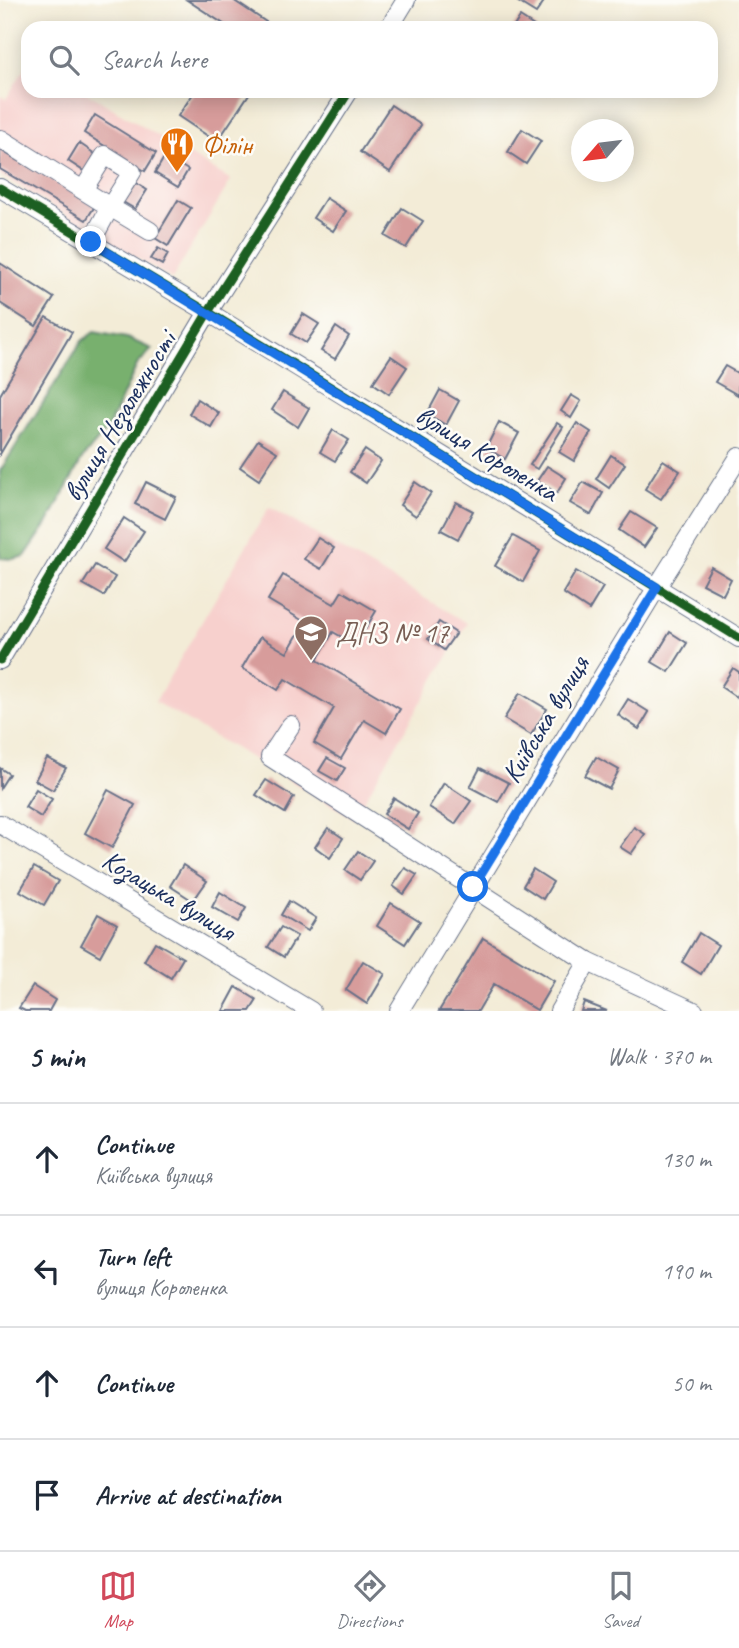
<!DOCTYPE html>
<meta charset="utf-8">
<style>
:root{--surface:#fff;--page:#f2f2f3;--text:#1f2937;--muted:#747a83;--line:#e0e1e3;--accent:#d1495b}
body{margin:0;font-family:Caveat,sans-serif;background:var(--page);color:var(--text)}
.compass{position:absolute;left:571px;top:119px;width:63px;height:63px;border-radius:50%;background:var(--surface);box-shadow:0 4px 18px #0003;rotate:242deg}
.stop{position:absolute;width:21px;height:21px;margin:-16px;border:5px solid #1a73e8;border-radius:50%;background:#fff}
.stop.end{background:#1a73e8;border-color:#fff;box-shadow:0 2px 7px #0008}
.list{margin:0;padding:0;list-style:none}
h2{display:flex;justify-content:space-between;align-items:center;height:91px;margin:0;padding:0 28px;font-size:30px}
h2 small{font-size:23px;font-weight:400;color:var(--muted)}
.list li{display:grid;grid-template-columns:46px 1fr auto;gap:21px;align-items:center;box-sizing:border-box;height:112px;padding:0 28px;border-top:2px solid var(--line)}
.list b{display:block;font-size:26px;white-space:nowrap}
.list p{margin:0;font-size:23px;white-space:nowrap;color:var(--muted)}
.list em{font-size:23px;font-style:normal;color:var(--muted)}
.icon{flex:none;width:38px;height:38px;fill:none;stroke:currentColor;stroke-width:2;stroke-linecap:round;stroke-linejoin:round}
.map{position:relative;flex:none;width:739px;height:1011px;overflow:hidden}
.search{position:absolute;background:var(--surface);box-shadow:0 4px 18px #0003;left:21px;right:21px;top:21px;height:77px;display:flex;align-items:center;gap:18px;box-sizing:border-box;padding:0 24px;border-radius:21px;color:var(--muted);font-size:26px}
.sheet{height:539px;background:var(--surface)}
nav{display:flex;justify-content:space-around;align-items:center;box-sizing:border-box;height:98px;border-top:2px solid var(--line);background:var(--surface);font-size:19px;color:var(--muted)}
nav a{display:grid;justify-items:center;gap:4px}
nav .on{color:var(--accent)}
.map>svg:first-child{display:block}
.built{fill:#f7d0cd}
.forest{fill:#78b06e;stroke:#4a7066;stroke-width:2}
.building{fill:#d79c9b}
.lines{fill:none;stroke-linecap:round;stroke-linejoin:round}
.minor-casing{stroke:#677188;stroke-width:20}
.minor{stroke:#fff;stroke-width:18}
.cycleway-casing{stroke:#fdfcf7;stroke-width:13}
.cycleway{stroke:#1b5e20;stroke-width:9}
.route{stroke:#1a73e8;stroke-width:9}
.labels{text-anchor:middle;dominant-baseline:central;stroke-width:5;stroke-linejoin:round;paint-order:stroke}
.food-label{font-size:28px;fill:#c56008;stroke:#fdfcf7;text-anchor:start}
.street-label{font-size:28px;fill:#1b2f5e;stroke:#fdfcf7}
.education-label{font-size:28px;fill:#785e54;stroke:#fdfcf7;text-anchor:start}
</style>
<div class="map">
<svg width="739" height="1011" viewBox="0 0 739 1011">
<rect width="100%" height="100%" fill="#fdfcf7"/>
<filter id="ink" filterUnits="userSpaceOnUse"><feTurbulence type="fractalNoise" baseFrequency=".0143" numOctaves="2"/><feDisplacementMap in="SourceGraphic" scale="14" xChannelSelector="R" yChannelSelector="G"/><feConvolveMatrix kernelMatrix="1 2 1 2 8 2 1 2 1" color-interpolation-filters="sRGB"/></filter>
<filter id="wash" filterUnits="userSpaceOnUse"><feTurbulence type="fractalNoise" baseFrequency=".00686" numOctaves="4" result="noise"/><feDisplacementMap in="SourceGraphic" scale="28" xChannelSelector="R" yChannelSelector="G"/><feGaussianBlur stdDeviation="1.57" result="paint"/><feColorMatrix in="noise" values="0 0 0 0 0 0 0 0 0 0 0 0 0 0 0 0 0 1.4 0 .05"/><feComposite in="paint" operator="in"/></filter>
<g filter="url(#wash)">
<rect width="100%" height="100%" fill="#f3ecd7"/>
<g class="built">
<polygon points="28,63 28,91 84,91 231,180 172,279 0,175 0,96 6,99"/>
<polygon points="269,507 467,623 354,818 155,702"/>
</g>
<polygon class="forest" points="94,332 127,338 152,349 137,365 108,428 82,459 47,524 25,556 13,559 0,558 0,471 82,341"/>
<g id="blocks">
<g class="building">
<polygon points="187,0 233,0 275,28 230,28"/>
<polygon points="515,0 545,0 536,13"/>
<polygon points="520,17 537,28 513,28"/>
<polygon points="195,91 251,91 217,142 178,116"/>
<polygon points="391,105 421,125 390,172 360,152"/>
<polygon points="95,115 156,153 145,171 84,133"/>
<polygon points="522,129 541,141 526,164 508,152"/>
<polygon points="79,143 95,154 85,172 68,161"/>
<polygon points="0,150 95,206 86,220 0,169"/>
<polygon points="165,156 188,170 178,187 155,173"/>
<polygon points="136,183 147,190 135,209 123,202"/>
<polygon points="326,198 346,211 333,231 313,218"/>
<polygon points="178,200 191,208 168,246 155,238"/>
<polygon points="402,208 423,221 406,248 385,236"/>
<polygon points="158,248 168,254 162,265 151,259"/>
<polygon points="0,263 54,298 36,326 0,303"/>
<polygon points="303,314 319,324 306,343 291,334"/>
<polygon points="46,317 72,332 0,454 0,395"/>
<polygon points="336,327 349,336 335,359 321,351"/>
<polygon points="391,356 407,367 389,394 373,383"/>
<polygon points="725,366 739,374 738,395 715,382"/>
<polygon points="440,390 459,401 446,425 427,414"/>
<polygon points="283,392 309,408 298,427 272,410"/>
<polygon points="571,395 581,401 571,418 561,411"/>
<polygon points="197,399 219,413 211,427 189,414"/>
<polygon points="499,422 519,433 505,459 486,448"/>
<polygon points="557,423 563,427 537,469 530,465"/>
<polygon points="577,423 591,432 574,461 559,452"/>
<polygon points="333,430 349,440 335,461 320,452"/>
<polygon points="258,440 277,452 259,480 240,467"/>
<polygon points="365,450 381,461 366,483 350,472"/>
<polygon points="611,455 625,464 609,488 596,479"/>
<polygon points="663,460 680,471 661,499 645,489"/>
<polygon points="547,466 566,478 557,493 537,481"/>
<polygon points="146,482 176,497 165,519 135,504"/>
<polygon points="415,482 431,493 416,516 400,505"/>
<polygon points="583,482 603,493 591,515 570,503"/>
<polygon points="456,502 473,511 458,539 441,530"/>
<polygon points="631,512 657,528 644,547 619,530"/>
<polygon points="124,518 144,531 124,562 104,549"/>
<polygon points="513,536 540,551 523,582 495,566"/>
<polygon points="318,538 334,548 321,569 304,559"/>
<polygon points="95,565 115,577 104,596 83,584"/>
<polygon points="711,567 731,579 723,595 702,584"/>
<polygon points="576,571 603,587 589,610 563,593"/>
<polygon points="283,575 334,604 342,591 376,611 356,645 333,632 317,660 400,709 386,733 364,720 341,759 314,743 334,708 285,679 278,690 242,668 260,637 287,653 305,622 268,600"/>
<polygon points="439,622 456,633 444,650 428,639"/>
<polygon points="670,632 687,643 669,672 652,662"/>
<polygon points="733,668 739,672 739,691 736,697 721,687"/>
<polygon points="520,693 547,709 531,735 504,719"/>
<polygon points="628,699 649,712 639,729 618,715"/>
<polygon points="596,757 619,770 609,789 585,776"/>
<polygon points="47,758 66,768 53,790 35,780"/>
<polygon points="327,758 345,768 337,781 319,771"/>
<polygon points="0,768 9,774 0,788"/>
<polygon points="480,768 509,783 498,802 470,787"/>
<polygon points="266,780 294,797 285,813 256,795"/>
<polygon points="444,783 471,801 455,824 429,807"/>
<polygon points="36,789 52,799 41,817 25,807"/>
<polygon points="108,790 135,805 112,848 85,833"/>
<polygon points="394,798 418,813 408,829 384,814"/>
<polygon points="634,827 645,834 631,854 620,847"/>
<polygon points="328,828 343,838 330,858 315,847"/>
<polygon points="358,851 373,861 360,880 345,870"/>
<polygon points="183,865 207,881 193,901 170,886"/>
<polygon points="34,867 58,881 44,905 20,891"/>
<polygon points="405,868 417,875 404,894 393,886"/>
<polygon points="533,869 553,882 543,899 523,886"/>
<polygon points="220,892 246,908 238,922 212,907"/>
<polygon points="289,901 316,918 308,931 281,915"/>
<polygon points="391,903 420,921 405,944 377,926"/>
<polygon points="98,914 117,925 100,956 81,945"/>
<polygon points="281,927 297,936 284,957 268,947"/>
<polygon points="699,933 718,945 701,974 682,962"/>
<polygon points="483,938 554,981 537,1010 494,984 478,1011 439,1011"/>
<polygon points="155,942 183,958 171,978 144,961"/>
<polygon points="363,961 385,974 367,1004 346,990"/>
<polygon points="33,986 55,1000 49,1011 25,1011 19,1008"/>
<polygon points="236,987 257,1000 250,1011 223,1011"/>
<polygon points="584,1002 607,1011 581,1011"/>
</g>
</g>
</g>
<g filter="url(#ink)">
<use href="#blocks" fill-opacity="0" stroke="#677188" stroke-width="2"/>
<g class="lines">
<g class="minor-casing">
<g id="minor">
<polyline points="389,28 406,0"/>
<polyline points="1,139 110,207 91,242"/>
<polyline points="0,188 208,312 739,638"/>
<polyline points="83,190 105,155 132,172 110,207 150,231"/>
<polyline points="0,660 208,312 349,91"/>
<polyline points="291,725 270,757 588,962 694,1011"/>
<polyline points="0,824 311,1011"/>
<polyline points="399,1011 657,587 739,457"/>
<polyline points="559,1011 588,962"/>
</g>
</g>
<use href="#minor" class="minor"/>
<g class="cycleway-casing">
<g id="cycleway">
<polyline points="0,188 208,312 739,638"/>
<polyline points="0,660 208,312 349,91"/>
</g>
</g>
<use href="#cycleway" class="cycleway"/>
</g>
</g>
<g class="lines" filter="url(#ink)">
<polyline class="route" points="91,242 657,587 473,887"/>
</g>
<defs>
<g id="restaurant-pin" transform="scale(1.75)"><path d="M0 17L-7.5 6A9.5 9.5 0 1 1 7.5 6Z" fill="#e8710a" stroke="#fdfcf7"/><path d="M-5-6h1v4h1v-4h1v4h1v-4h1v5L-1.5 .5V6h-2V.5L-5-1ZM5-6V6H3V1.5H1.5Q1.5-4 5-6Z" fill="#fff"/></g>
<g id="school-pin" transform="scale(1.75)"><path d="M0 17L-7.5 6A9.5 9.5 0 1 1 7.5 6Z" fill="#8d6e63" stroke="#fdfcf7"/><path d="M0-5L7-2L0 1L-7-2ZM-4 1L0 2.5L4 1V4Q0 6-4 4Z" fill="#fff"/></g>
</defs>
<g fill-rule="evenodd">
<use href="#restaurant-pin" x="177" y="144"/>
<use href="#school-pin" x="311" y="632"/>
</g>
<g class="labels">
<g class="food-label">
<text x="202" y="144">Філін</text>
</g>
<g class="street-label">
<text transform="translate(119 416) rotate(-59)">вулиця Незалежності</text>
<text transform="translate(487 453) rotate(31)">вулиця Короленка</text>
<text transform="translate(545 719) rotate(-59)">Київська вулиця</text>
<text transform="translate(169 895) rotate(31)">Козацька вулиця</text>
</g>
<g class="education-label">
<text x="336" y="632">ДНЗ № 17</text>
</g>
</g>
</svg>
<svg class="compass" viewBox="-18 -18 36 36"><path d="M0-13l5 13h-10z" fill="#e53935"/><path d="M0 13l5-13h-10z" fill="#747a83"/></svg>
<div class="stop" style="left:473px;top:887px"></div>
<div class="stop end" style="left:91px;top:242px"></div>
<div class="search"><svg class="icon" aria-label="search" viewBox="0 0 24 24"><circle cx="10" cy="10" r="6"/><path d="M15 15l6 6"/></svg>Search here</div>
</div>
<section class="sheet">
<h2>5 min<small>Walk · 370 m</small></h2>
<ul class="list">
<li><svg class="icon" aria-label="ahead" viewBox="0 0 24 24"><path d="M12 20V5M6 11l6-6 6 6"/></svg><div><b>Continue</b><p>Київська вулиця</p></div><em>130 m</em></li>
<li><svg class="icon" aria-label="left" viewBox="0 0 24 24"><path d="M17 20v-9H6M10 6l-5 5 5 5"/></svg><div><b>Turn left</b><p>вулиця Короленка</p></div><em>190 m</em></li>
<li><svg class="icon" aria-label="ahead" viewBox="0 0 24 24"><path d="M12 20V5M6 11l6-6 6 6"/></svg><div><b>Continue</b></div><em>50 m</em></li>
<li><svg class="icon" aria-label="arrive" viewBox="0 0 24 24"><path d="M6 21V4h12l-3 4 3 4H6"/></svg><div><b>Arrive at destination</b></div></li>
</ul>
</section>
<nav>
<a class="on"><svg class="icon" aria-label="map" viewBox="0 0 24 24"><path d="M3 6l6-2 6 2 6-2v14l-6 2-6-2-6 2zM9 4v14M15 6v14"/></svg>Map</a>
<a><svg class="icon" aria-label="directions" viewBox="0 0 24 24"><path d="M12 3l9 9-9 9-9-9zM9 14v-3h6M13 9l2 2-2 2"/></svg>Directions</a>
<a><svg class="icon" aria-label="saved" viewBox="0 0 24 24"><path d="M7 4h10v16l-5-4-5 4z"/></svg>Saved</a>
</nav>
